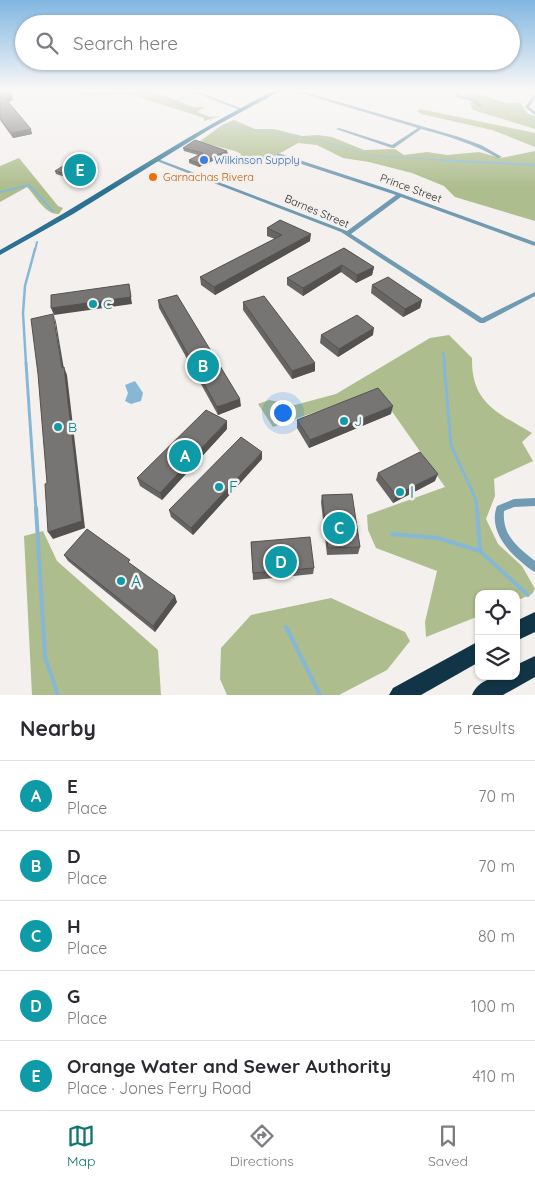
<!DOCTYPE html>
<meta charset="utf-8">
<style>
:root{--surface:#fff;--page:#f2f2f3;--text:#2b2b33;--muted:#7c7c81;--line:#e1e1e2;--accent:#0f766e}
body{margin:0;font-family:Quicksand,sans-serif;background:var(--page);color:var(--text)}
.controls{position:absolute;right:15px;bottom:15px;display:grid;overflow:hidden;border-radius:10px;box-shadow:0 1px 4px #0004}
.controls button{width:45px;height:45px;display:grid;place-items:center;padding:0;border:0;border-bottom:1px solid var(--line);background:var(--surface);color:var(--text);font:25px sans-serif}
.you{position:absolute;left:282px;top:412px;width:18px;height:18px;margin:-12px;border:4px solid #fff;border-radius:50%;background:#1a73e8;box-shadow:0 0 0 8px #1a73e833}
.badge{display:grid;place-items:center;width:32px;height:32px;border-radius:50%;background:var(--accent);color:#fff;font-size:16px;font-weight:700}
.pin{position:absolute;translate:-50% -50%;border:2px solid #fff;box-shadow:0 1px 5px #0006}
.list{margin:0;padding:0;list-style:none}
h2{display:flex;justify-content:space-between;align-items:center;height:65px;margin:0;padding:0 20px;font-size:21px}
h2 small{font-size:16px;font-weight:400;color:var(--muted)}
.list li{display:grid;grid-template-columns:32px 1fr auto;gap:15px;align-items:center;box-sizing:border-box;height:70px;padding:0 20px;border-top:1px solid var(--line)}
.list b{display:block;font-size:19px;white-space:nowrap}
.list p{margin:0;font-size:16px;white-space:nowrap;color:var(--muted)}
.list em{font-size:16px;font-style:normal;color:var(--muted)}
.icon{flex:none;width:28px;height:28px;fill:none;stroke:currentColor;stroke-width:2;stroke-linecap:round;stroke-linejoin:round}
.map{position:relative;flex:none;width:535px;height:695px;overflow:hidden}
.search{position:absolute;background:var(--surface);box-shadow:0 1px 4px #0004;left:15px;right:15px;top:15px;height:55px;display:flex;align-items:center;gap:12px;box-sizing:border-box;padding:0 18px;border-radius:28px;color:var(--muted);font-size:19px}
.sheet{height:415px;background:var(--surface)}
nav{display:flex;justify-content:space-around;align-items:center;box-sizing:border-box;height:70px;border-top:1px solid var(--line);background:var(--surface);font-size:14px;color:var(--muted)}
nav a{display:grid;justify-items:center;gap:2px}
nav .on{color:var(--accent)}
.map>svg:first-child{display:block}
.forest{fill:#adbd8d}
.water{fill:#86b8d6}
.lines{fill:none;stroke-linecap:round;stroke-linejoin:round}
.stream-far4{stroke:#86b8d6;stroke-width:1}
.stream-far3{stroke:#86b8d6;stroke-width:2}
.stream-far2{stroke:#86b8d6;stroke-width:2.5}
.stream-far1{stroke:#86b8d6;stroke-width:3}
.stream{stroke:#86b8d6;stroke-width:4}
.street{fill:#709bb2;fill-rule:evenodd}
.secondary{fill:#2a7192;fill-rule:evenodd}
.highway{fill:#113546;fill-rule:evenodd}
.wall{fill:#666563}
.shaded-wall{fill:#535250}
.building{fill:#777573;stroke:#535250}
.shop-dot{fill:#3f7fe0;stroke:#f3f0ee;stroke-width:2}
.food-dot{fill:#e8710a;stroke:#f3f0ee;stroke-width:2}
.culture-dot{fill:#0f9aa8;stroke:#f3f0ee;stroke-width:2}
.labels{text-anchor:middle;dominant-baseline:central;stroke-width:5;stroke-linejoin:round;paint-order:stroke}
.far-shop-label{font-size:11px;fill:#366cbe;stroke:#f3f0ee;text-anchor:start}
.far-food-label{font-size:11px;fill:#c56008;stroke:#f3f0ee;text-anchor:start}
.far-street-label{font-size:11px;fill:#302f2e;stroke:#f3f0ee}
.culture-label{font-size:14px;fill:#0d838f;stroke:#f3f0ee;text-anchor:start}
.near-culture-label{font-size:16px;fill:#0d838f;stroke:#f3f0ee;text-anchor:start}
</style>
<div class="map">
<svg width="535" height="695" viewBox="0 0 535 695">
<rect width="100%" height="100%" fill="#f3f0ee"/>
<g class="forest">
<polygon points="103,90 150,90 193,107 205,107 197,112 208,117 221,116 204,121 204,118 129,94 90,96 78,94"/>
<path d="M 469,93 C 489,93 496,105 520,103 L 528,114 L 535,116 L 535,129 L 473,110 L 470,104 L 472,101 L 463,97 Z"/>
<polygon points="420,109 535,133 535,147 492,130 421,114 417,111"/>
<polygon points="234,120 255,129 274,129 302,136 318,135 332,137 364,150 395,149 404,155 427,152 447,155 479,152 501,158 535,151 535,221 455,197 444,186 412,173 369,162 343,158 317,145 298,143 268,160 245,163 239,161 241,154 235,151 199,142 222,125"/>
<path d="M 19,158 L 58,206 L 63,208 L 59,214 C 45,215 36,196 27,187 L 0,202 L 0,166 Z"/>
<path d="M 449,335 L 472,358 C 471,403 498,413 532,433 L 522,442 L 533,461 L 494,479 L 495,496 L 486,519 L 498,544 L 522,566 L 535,589 L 532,594 L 516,601 L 516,594 L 479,594 L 479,616 L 426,637 L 425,622 L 437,571 L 376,548 L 368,530 L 367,515 L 445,487 L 377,390 L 273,427 L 258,404 L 269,400 L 295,405 L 336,394 L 430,338 Z"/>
<polygon points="43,531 57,561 158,650 161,695 32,695 24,536"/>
<polygon points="331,598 405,632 410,641 387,670 339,695 227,695 220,679 221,648 251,615"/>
</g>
<polygon class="water" points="135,381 143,393 141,401 131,404 125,401 128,393 125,385"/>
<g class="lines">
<g class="stream-far4">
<polyline points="142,90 211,118 211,121"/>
<path d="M 463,93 C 480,97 496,100 512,107 C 521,111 524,119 535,121"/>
<polyline points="529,97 533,93 532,90"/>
<polyline points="176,102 189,93"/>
<polyline points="515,108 525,101"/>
<polyline points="224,125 323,141 374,156 461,161"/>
</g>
<g class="stream-far3">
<polyline points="439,160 535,165"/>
<polyline points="0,192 29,185 53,211"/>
<polyline points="35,250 37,242"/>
</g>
<g class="stream-far2">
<polyline points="443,353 445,364"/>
<polyline points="26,364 23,313 25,286 35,249"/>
</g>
<g class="stream-far1">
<polyline points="26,363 36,510"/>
<polyline points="444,363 451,445 476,500 477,510"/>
</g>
<g class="stream">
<polyline points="36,508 45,657 58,695"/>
<polyline points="477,508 480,551 528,595"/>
<polyline points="392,534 438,538 480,551"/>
<polyline points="286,627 320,695"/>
</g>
<g class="street">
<polygon points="188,90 193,90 243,109 240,110"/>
<path d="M 290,90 L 296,90 L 308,93 L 459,137 L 481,145 L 502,157 L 498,158 C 474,144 448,136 421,129 L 394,148 L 392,148 L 336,129 L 339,128 L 392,145 L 418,128 Z"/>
<polygon points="456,90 459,90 461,93 459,95 476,100 482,106 479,107 474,102 456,97 457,93"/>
<polygon points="534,95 535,95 535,98 529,107 535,112 535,115 525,107"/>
<polygon points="277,154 281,154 388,189 535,242 535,246 401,197 351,234 482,318 535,292 535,296 484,323 480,323 341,232 154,160 158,159 347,231 396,195 277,156"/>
<path d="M 535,498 L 535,506 L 514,507 L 504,511 C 502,536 518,547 535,561 L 535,572 C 529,569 524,564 519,560 C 504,547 489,527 497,506 L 514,499 Z"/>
</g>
<path class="secondary" d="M 275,90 L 282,90 L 210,129 L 73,214 L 0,255 L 0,250 C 93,199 180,138 275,90 Z"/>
<g class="highway">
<polygon points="535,612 535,632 516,641 516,621"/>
<polygon points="479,641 479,662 421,695 389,695 393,688"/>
<path d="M 535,656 L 535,677 L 503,695 L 472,695 C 480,677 500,676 516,676 L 516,665 Z"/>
</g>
</g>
<g class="wall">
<polygon points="0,90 13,100 8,102 32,134 13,138 0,120"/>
<polygon points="183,148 228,154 199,167 189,163 189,160 198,155 184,151"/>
<polygon points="97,166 98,169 78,181 56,174 55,171"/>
<polygon points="267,228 310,241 215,295 201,285 200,277 275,239 267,236"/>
<polygon points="344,248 374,267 372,275 356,283 341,272 303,296 287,285 287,278"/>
<polygon points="372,285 422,300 420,308 403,317 371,293"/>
<polygon points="158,300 241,406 218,415 159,308"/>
<polygon points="243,302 315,363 315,371 292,379 243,310"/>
<polygon points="321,335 373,335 338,357 320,343"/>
<polygon points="391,414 309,448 297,428 297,420"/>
<polygon points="227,429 162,500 140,486 137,478"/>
<polygon points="262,459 193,535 171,517 169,510"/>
<polygon points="378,473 435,481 393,503 376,480"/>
<polygon points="322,495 360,547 358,554 327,555 321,502"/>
<polygon points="251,542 314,568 313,574 253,580"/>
<polygon points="64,555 132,565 177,602 155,632 68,561"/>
</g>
<g class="shaded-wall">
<polygon points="12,96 13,100 7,103 5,98"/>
<polygon points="31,129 32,134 13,138 11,133"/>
<polygon points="227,151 228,154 199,167 199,163"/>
<polygon points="97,166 98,169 78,181 77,177"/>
<polygon points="311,234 310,241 215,295 214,287"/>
<polygon points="342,265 341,272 303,296 303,288"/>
<polygon points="374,267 372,275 356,283 357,275"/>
<polygon points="129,284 132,304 54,315 56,322 65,375 64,367 67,375 85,528 53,539 48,532 62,368 54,315 51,308"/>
<polygon points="422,300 420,308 403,317 405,309"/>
<polygon points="374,328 373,335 338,357 339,349"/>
<polygon points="315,363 315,371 292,379 292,371"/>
<polygon points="240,399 241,406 218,415 217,407"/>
<polygon points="393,406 391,414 309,448 310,440"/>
<polygon points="227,421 227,429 162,500 160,493"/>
<polygon points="262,452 262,459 193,535 191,528"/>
<polygon points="438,474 435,481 393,503 396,495"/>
<polygon points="175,596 177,602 155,632 153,626"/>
</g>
<g class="building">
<polygon points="0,90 10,90 12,96 5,98 31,129 11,133 0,118"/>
<polygon points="195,140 227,151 199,163 189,160 203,153 183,148"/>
<polygon points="74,159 97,166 77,177 55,171"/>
<polygon points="280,220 311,234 214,287 200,277 282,235 267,228"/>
<polygon points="344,248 374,267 357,275 342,265 303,288 287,278"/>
<polygon points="388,277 422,300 405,309 372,285"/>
<polygon points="129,284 131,297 51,308 51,295"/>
<polygon points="177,295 240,399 217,407 158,300"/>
<polygon points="264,296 315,363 292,371 243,302"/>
<polygon points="53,314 62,368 64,367 82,521 48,532 45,484 47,483 38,374 31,319"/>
<polygon points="357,315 374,328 339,349 321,335"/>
<polygon points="378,388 393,406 310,440 297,420"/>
<polygon points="206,410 227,421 160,493 137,478"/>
<polygon points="241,437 262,452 191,528 169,510"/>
<polygon points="420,452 438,474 396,495 378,473"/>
<polygon points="352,494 360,547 328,548 322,495"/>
<polygon points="87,529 130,560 128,562 175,596 153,626 64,555"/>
<polygon points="310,537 314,568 253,573 251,542"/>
</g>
<linearGradient id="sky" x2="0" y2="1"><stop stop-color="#81b6e1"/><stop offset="0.48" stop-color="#faf8f7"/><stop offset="1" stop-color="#faf8f7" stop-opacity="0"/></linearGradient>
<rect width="535" height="188" fill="url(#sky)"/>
<circle class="shop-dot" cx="204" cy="160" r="5"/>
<circle class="food-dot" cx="153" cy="177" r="5"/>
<g class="culture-dot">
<circle cx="93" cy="304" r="5"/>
<circle cx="344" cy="421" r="5"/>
<circle cx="58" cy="427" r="5"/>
<circle cx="219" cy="487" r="5"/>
<circle cx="400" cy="492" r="5"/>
<circle cx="121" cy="581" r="5"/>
</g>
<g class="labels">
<g class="far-shop-label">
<text x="214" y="160">Wilkinson Supply</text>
</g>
<g class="far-food-label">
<text x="163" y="177">Garnachas Rivera</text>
</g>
<g class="far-street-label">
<text transform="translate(411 188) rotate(20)">Prince Street</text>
<text transform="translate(317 211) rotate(23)">Barnes Street</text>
</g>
<g class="culture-label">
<text x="103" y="304">C</text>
<text x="354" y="421">J</text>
<text x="68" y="427">B</text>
</g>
<g class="near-culture-label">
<text x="229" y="487">F</text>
<text x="410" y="492">I</text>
<text x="131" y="581">A</text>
</g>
</g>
</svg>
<div class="controls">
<button><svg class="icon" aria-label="locate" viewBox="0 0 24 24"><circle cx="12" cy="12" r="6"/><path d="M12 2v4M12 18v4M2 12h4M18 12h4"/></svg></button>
<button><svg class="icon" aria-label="layers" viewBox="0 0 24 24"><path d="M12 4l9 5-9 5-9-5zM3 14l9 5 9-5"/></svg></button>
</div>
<div class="you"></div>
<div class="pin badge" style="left:185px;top:456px;background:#0f9aa8">A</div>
<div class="pin badge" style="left:203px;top:366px;background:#0f9aa8">B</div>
<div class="pin badge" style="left:339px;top:528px;background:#0f9aa8">C</div>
<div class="pin badge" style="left:281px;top:562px;background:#0f9aa8">D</div>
<div class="pin badge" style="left:80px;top:170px;background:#0f9aa8">E</div>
<div class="search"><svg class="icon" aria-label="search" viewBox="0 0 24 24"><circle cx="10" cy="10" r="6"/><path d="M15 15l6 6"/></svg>Search here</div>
</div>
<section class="sheet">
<h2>Nearby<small>5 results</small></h2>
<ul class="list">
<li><span class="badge" style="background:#0f9aa8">A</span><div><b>E</b><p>Place</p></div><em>70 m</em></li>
<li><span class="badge" style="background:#0f9aa8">B</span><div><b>D</b><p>Place</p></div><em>70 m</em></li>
<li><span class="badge" style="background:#0f9aa8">C</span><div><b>H</b><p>Place</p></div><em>80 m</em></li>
<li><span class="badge" style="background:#0f9aa8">D</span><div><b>G</b><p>Place</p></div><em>100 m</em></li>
<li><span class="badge" style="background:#0f9aa8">E</span><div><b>Orange Water and Sewer Authority</b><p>Place · Jones Ferry Road</p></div><em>410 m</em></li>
</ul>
</section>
<nav>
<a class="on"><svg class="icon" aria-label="map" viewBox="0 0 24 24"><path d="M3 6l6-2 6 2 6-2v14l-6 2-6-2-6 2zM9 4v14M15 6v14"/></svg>Map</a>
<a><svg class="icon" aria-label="directions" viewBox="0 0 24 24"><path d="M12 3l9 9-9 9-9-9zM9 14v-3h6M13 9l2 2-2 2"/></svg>Directions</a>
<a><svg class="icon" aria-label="saved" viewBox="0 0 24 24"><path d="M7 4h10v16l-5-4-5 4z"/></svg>Saved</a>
</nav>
